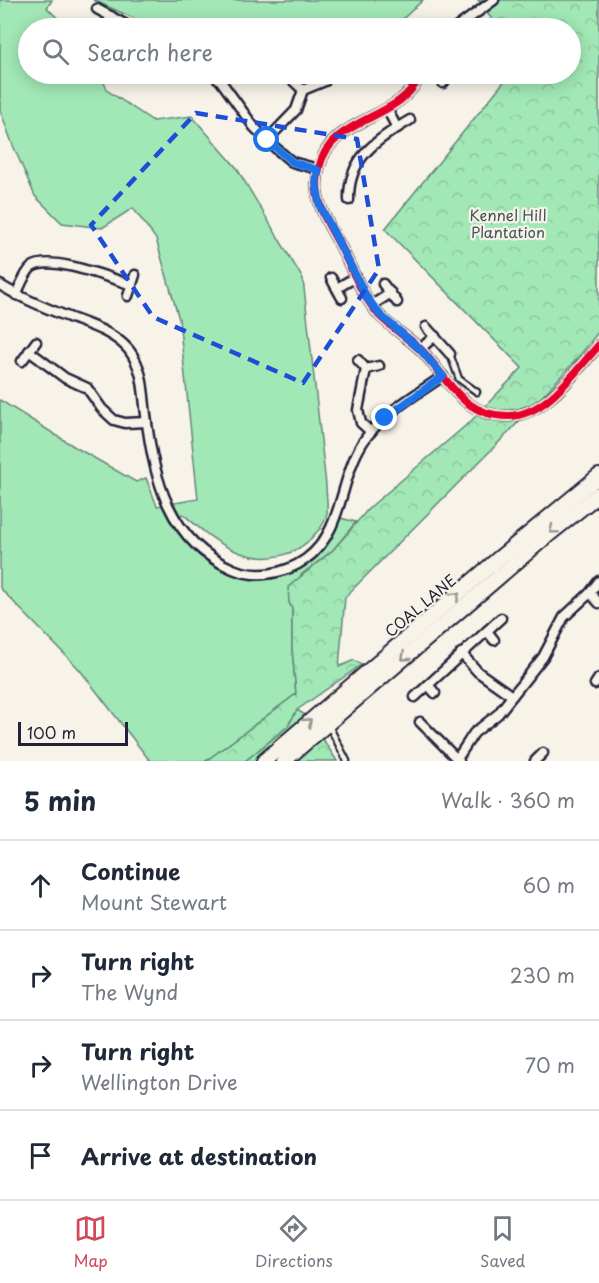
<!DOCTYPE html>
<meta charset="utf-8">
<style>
:root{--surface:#fff;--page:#f6f6f7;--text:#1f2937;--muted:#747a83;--line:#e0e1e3;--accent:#d1495b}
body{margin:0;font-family:"Playpen Sans",sans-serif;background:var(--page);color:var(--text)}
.scale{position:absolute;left:18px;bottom:15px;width:110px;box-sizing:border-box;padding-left:6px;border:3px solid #22223b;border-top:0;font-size:16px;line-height:21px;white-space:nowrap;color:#22223b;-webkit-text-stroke:4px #f7f3e8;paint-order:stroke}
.stop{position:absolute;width:18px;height:18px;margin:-14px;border:4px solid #1a73e8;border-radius:50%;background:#fff}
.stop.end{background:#1a73e8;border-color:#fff;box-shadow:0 2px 6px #0008}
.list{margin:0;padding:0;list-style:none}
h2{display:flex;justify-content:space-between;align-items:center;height:78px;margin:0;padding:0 24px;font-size:26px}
h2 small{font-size:20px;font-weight:400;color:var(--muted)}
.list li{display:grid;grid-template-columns:39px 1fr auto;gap:18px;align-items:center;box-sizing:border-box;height:90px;padding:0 24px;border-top:2px solid var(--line)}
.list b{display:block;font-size:22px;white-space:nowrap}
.list p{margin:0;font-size:20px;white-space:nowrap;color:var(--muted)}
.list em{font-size:20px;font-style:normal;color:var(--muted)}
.icon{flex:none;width:33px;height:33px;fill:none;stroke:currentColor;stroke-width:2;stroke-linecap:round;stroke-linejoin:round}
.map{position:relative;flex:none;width:599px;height:761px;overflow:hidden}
.search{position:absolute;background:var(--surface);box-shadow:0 3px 15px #0003;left:18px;right:18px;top:18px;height:66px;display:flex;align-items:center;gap:15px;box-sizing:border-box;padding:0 21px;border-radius:33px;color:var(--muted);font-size:22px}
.sheet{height:438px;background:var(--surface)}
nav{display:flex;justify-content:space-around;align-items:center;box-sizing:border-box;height:84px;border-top:2px solid var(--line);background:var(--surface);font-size:16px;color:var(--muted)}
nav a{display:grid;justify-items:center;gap:3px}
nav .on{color:var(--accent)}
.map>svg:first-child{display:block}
.grass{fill:#a1e8b6;stroke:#628578;stroke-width:1.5}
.forest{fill:url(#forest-crowns);stroke:#628578;stroke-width:1.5}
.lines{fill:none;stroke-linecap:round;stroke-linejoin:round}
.service-casing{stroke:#22223b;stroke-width:9}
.minor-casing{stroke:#22223b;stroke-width:13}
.trunk-casing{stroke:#22223b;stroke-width:18}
.service{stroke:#f7f3e8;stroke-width:4.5}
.minor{stroke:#f7f3e8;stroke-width:8}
.trunk{stroke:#f7f3e8;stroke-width:14}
.bus-1-casing{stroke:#f7f3e8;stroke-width:12}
.bus-1{stroke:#e4002b;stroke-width:8}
.oneway{stroke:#97959a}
.route{stroke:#1a73e8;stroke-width:8}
.marked{fill:none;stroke:#1d4ed8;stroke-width:4.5;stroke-dasharray:12 8;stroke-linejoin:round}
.labels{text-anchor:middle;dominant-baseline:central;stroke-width:4.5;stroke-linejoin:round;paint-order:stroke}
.park-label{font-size:15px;fill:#42545a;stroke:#f7f3e8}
.street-label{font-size:15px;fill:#22223b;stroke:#f7f3e8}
</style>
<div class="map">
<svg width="599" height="761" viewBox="0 0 599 761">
<defs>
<pattern id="forest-crowns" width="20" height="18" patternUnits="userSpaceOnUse" patternTransform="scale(1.5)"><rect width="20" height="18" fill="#a1e8b6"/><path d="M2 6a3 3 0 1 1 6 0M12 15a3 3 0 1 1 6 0" fill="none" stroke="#8ac79d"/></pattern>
</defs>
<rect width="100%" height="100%" fill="#f7f3e8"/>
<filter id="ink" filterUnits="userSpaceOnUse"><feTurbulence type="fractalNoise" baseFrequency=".0167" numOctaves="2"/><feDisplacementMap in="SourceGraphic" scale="12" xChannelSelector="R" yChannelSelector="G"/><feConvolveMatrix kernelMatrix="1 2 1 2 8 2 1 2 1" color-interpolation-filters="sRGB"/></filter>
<g filter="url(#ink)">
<g class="grass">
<path d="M 0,0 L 52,0 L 47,8 L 68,28 L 28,28 L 28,74 L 100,74 L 108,91 L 153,121 L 192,116 L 236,167 L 303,279 L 326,485 C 326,494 328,504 327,513 C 326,520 321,528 316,533 C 298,556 268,563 241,553 C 218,545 200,529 183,514 L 171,520 C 182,535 192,551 208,562 C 257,595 321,575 340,518 L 356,522 L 333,550 L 301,575 L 289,602 L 292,609 L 292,648 L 296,694 L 206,761 L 150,761 L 80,670 L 0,588 L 0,400 L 75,447 L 136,482 L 146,478 L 157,506 L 198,499 L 179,319 L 156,239 L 133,208 L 102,228 L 62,223 L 35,196 L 12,143 L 0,110 Z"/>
<polygon points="93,0 423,0 393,28 288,28 140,21"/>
<polygon points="297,710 307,716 255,761 245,761 288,726"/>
</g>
<g class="forest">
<polygon points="478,0 599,0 599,331 577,359 510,431 345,597 339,667 354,660 361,665 297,710 288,726 245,761 206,761 296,694 292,648 292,609 289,602 288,587 333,550 369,508 471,421 522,368 385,229 510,74 570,74 570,28 498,28"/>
<polygon points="321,736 337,761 291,761"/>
</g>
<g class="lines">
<g class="service-casing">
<g id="service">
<polyline points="450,354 459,379 477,392"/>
<polyline points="329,726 347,761"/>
</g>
</g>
<g class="minor-casing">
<g id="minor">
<polyline points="97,9 132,28"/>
<polyline points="105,28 111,16"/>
<polyline points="456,28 494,0"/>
<polyline points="212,74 220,80 254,127 272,145 292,162 318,169"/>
<polyline points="286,74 303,90"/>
<path d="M 422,74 C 416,84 409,94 399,101 C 370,122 328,128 319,168 C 316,180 316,193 320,204 C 324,219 333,232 340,245 C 352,269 362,296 380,316 C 393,329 409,338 422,351 C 449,380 463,417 509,416 C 547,415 575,371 599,345"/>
<polyline points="443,83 450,74"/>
<polyline points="387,109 397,128"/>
<polyline points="267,140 296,110 303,90 325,81"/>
<path d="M 349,200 C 348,157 377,140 410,120"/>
<polyline points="331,278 342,298"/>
<polyline points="383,284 397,302"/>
<path d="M 0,285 C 21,298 43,307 66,316 C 88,325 113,331 129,350 C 144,370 143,392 146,415 C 153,477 169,542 233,569 C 257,579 285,574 306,559 C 344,531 339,479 363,442 C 381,414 416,395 443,376"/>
<polyline points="337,288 356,277"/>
<path d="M 16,295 C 20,287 25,272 32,267 C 51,254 112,279 132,285"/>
<polyline points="128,296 135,275"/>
<polyline points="372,305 391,293"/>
<polyline points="426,327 450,354"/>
<polyline points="420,349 435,336"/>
<polyline points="29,351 65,378 87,388 102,409 114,420 125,423 147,422"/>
<polyline points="358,360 366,369 379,366"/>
<polyline points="22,361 36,342"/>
<polyline points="366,369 358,410 361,423 371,432"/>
<polyline points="590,593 599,603"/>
<polyline points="487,631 494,640"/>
<polyline points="461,653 478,672 512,696"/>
<polyline points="595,684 599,678"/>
<polyline points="428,685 435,693"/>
<polyline points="415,697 501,618"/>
<polyline points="420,722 459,761"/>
<polyline points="457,759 474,733 498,714 543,657 564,617 590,593 599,581"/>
<polyline points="535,761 543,753"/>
</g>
</g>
<g class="trunk-casing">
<g id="trunk">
<polyline points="264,761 497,560 599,476"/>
<polyline points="284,761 543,539 599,494"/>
</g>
</g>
<use href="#service" class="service"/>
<use href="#minor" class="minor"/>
<use href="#trunk" class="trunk"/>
<g class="bus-1-casing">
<path id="bus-1" d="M 422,74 C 416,84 409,94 399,101 C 370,122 328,128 319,168 C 316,180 316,193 320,204 C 324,219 333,232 340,245 C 352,269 362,296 380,316 C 393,329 409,338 422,351 C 449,380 463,417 509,416 C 547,415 575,371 599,345"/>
</g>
<use href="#bus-1" class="bus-1"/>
</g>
<defs><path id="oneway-chevron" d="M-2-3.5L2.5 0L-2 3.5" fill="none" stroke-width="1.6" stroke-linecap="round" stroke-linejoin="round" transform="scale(1.5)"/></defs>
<g class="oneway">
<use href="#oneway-chevron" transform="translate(553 530) rotate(141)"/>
<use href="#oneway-chevron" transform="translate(456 596) rotate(-41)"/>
<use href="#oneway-chevron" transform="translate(405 657) rotate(139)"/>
<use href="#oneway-chevron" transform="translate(308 722) rotate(-41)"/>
</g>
</g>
<g class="lines" filter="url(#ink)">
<polyline class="route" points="267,140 292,162 318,170 316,183 320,206 367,298 380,315 420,349 443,376 385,418"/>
</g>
<path class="marked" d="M 196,113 L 357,139 L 379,269 L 303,383 L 153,317 L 91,225 Z"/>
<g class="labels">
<g class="park-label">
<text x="508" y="214">Kennel Hill<tspan x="508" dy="17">Plantation</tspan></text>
</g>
<g class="street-label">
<text transform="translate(420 605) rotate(-40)">COAL LANE</text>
</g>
</g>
</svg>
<div class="scale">100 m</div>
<div class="stop" style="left:267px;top:140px"></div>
<div class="stop end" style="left:385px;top:418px"></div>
<div class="search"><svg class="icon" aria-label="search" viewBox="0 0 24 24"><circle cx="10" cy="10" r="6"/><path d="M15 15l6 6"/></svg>Search here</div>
</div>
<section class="sheet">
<h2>5 min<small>Walk · 360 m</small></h2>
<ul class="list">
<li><svg class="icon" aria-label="ahead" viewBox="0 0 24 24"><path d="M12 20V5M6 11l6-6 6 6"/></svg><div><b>Continue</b><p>Mount Stewart</p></div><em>60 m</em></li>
<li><svg class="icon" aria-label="right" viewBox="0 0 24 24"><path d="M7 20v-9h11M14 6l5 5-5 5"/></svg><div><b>Turn right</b><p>The Wynd</p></div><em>230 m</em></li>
<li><svg class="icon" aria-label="right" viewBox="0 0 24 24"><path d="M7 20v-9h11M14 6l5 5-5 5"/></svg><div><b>Turn right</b><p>Wellington Drive</p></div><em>70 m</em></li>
<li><svg class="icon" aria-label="arrive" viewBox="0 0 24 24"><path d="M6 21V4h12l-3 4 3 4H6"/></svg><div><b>Arrive at destination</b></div></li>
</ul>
</section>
<nav>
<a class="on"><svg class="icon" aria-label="map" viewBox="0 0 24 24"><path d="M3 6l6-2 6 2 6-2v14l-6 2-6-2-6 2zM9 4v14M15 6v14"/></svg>Map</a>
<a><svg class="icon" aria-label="directions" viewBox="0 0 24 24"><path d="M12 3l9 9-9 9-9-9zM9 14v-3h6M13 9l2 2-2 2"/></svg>Directions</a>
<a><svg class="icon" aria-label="saved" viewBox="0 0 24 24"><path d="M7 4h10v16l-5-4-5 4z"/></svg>Saved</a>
</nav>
